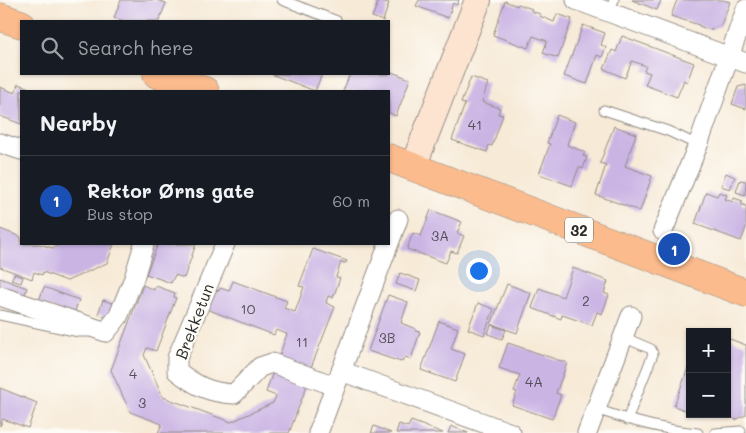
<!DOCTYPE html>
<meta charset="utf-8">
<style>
:root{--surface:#171b24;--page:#242831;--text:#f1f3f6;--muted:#9ea1a6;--line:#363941;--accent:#c8321e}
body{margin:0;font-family:Mali,sans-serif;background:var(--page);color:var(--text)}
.controls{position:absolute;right:15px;bottom:15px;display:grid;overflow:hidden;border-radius:0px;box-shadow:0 1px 4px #0004}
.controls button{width:45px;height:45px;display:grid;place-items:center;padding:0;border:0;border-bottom:1px solid var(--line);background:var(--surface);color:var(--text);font:25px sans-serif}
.you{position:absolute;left:478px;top:270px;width:18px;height:18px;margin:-12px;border:4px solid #fff;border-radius:50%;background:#1a73e8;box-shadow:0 0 0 8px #1a73e833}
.badge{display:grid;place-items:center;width:32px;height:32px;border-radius:50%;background:var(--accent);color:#fff;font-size:16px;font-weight:700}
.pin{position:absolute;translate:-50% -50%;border:2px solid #fff;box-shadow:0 1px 5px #0006}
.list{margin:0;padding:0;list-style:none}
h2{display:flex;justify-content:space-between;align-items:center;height:65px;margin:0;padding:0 20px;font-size:21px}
h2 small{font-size:16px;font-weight:400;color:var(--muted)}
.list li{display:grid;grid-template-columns:32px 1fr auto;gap:15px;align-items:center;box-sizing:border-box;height:90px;padding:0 20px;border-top:1px solid var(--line)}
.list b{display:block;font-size:19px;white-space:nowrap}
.list p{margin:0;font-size:16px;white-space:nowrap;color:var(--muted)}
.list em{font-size:16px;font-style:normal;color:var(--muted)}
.icon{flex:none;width:28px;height:28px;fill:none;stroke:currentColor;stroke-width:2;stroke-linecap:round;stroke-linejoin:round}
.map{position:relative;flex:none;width:746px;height:433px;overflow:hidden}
.search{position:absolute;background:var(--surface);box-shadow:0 1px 4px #0004;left:20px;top:20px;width:370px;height:55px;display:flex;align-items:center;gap:12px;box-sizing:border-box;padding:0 18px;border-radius:0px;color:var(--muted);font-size:19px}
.panel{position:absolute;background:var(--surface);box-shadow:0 1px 4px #0004;left:20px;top:90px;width:370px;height:155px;border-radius:0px}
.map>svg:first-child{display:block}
.building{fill:#cab4e4}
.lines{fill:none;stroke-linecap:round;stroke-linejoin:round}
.lane-casing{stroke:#918a81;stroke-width:11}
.street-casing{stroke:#918a81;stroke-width:21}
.secondary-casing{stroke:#918a81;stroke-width:28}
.primary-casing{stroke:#918a81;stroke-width:29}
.lane{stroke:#fff;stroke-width:9}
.street{stroke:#fff;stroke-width:19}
.secondary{stroke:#fde4d1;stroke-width:26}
.primary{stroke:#fbbb8c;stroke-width:28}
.labels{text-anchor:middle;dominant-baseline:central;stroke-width:4.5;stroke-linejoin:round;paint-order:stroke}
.number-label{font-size:14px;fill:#534d59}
.shield{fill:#fdfcf7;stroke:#6a6a68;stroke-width:1}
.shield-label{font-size:15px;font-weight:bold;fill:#2b2b2b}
.street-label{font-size:16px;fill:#2b2b2b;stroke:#fdfcf7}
</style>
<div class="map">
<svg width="746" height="433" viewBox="0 0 746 433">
<rect width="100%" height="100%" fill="#fdfcf7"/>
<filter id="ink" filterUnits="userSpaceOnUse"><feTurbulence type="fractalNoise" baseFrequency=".02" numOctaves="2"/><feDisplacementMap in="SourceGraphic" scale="10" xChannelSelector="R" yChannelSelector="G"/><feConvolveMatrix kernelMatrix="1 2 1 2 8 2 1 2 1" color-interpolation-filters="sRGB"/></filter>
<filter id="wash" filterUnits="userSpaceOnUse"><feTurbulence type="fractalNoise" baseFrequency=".0096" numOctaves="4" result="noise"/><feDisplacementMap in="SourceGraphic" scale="20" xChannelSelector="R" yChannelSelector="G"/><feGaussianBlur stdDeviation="1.12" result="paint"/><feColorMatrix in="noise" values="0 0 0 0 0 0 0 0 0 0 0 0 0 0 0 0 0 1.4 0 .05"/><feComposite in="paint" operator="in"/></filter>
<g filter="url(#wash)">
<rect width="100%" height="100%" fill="#f7ead7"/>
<g id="blocks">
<g class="building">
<polygon points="121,0 156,0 166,3 159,21 125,21 114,18"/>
<polygon points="379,0 389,3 383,21 372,17"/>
<polygon points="419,0 459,0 457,5 453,3 448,18 416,6"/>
<polygon points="632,0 661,0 657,10"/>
<polygon points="677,0 723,0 730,2 721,25 710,30 699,26 699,25 671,16"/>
<polygon points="505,1 517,6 518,4 532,9 531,11 540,14 540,16 554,22 557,14 572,19 558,58 543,53 547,41 533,36 528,48 493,35"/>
<polygon points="583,25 605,33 601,45 606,47 602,57 597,55 587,84 564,76"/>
<polygon points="622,36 694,63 687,82 684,80 677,97 645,85 650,73 644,71 646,66 632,61 625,78 604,69 612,50 616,52"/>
<polygon points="389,71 410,79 396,116 389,113 389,91 343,91 350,74 389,74"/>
<polygon points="271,74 322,74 315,91"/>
<polygon points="471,77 488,83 482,102 500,108 498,114 503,115 492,146 489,145 487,152 452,140 465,104 461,103"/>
<polygon points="18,84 38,91 21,91 21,124 0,116 0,87 15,93"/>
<polygon points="746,85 746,109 732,104 738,87"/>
<polygon points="557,115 575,122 567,145 585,152 583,156 587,157 583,169 579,167 572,186 539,174 550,144 547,143"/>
<polygon points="614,126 636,134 625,166 652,176 640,211 596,195 606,165 600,163"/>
<polygon points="726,173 735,177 730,189 721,186"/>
<polygon points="740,180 746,181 745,195 736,192"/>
<polygon points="706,192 717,196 719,192 727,195 725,199 733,202 734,198 743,201 741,204 746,206 746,228 741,241 695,224"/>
<polygon points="431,210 462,222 457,233 464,236 457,253 451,251 446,263 407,249 413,233 421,236"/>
<polygon points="0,229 21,237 21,244 40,244 52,248 62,244 114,244 107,263 67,281 43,272 42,275 34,272 32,279 0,267"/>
<polygon points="158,244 196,244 184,278 175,275 171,283 146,274"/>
<polygon points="313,249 347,261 346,263 341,262 336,277 340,278 333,298 328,296 326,303 335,307 310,370 278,359 287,334 276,330 274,335 204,308 211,288 219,291 220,288 229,291 233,281 287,301 284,308 295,312 304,287 299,286"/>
<polygon points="573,268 608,281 604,293 609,295 602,314 597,312 592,325 562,315 561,319 532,308 539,288 563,297"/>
<polygon points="400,273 420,280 416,291 396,284"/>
<polygon points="14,274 23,277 21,283 11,280"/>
<polygon points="0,278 27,288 24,297 0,288"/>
<polygon points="507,284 531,293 517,333 491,324"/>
<polygon points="143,285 154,290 156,286 175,293 174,297 176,298 156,351 147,348 144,355 163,397 231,422 273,403 276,396 266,392 273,372 307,385 289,433 158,433 162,424 130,412 111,370"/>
<polygon points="44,287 79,300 73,316 38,303"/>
<polygon points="388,295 408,302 401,323 416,329 415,331 420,332 411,359 405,357 401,362 368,351"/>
<polygon points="103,300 115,304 110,319 98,314"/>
<polygon points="478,303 494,309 484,335 468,329"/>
<polygon points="439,321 458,328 451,349 465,354 455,382 421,370"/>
<polygon points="491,325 506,330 502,339 488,334"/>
<polygon points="727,338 746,345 746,415 735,420 731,415 727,415"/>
<polygon points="508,343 567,363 556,393 561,395 552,419 512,405 517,392 514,391 520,375 499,368"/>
<polygon points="690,363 690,412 674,406"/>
<polygon points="0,388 37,403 28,428 3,419 0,426"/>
<polygon points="411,421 443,433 396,433 399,424 408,427"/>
<polygon points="374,426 391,433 371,433"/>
<polygon points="451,426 468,433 448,433"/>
</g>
</g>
</g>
<g filter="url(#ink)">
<use href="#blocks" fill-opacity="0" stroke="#918a81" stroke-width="1"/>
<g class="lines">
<g class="lane-casing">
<g id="lane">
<polyline points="282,0 337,21"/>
<polyline points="609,13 614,0"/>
<polyline points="604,110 668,131 698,145"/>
<polyline points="0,315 79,332 88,332"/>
<polyline points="623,337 651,349 653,354 627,420"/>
<path d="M 596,409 C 630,421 663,430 698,433"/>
<polyline points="715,433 741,431"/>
</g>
</g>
<g class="street-casing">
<g id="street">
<polyline points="576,0 746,63"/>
<polyline points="0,143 21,150"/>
<polyline points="663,231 698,145 746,9"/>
<path d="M 225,244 L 177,358 L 177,371 C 196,386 210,393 234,394 L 260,367 L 272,363 L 335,386"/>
<polyline points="0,296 106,332 118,317 134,278 144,244"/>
<polyline points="341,371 511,433"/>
<polyline points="318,433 398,219"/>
<polyline points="587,433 631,316"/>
</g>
</g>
<g class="secondary-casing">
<polyline id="secondary" points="413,167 478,0"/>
</g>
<g class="primary-casing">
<g id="primary">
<polyline points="0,17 21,24"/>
<polyline points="157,74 205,91"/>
<polyline points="389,158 746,293"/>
</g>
</g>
<use href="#lane" class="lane"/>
<use href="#street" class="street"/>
<use href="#secondary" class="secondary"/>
<use href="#primary" class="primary"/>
</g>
</g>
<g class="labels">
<g class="number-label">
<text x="475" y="124">41</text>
<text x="440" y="235">3A</text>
<text x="586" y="300">2</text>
<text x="248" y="308">10</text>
<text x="387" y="337">3B</text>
<text x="302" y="341">11</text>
<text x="133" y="373">4</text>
<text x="534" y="381">4A</text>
<text x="142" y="402">3</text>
</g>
<rect class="shield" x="565" y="217.5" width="28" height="25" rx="4"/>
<g class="shield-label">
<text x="579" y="230">32</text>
</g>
<g class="street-label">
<text transform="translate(194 321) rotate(-69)">Brekketun</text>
</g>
</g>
</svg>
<div class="controls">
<button>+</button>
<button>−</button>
</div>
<div class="you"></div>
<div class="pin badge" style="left:674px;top:249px;background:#1a4fb4">1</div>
<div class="search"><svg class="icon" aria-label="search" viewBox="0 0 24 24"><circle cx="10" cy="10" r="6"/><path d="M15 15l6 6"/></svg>Search here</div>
<section class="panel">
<h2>Nearby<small></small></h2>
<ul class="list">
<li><span class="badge" style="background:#1a4fb4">1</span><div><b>Rektor Ørns gate</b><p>Bus stop</p></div><em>60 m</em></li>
</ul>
</section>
</div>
